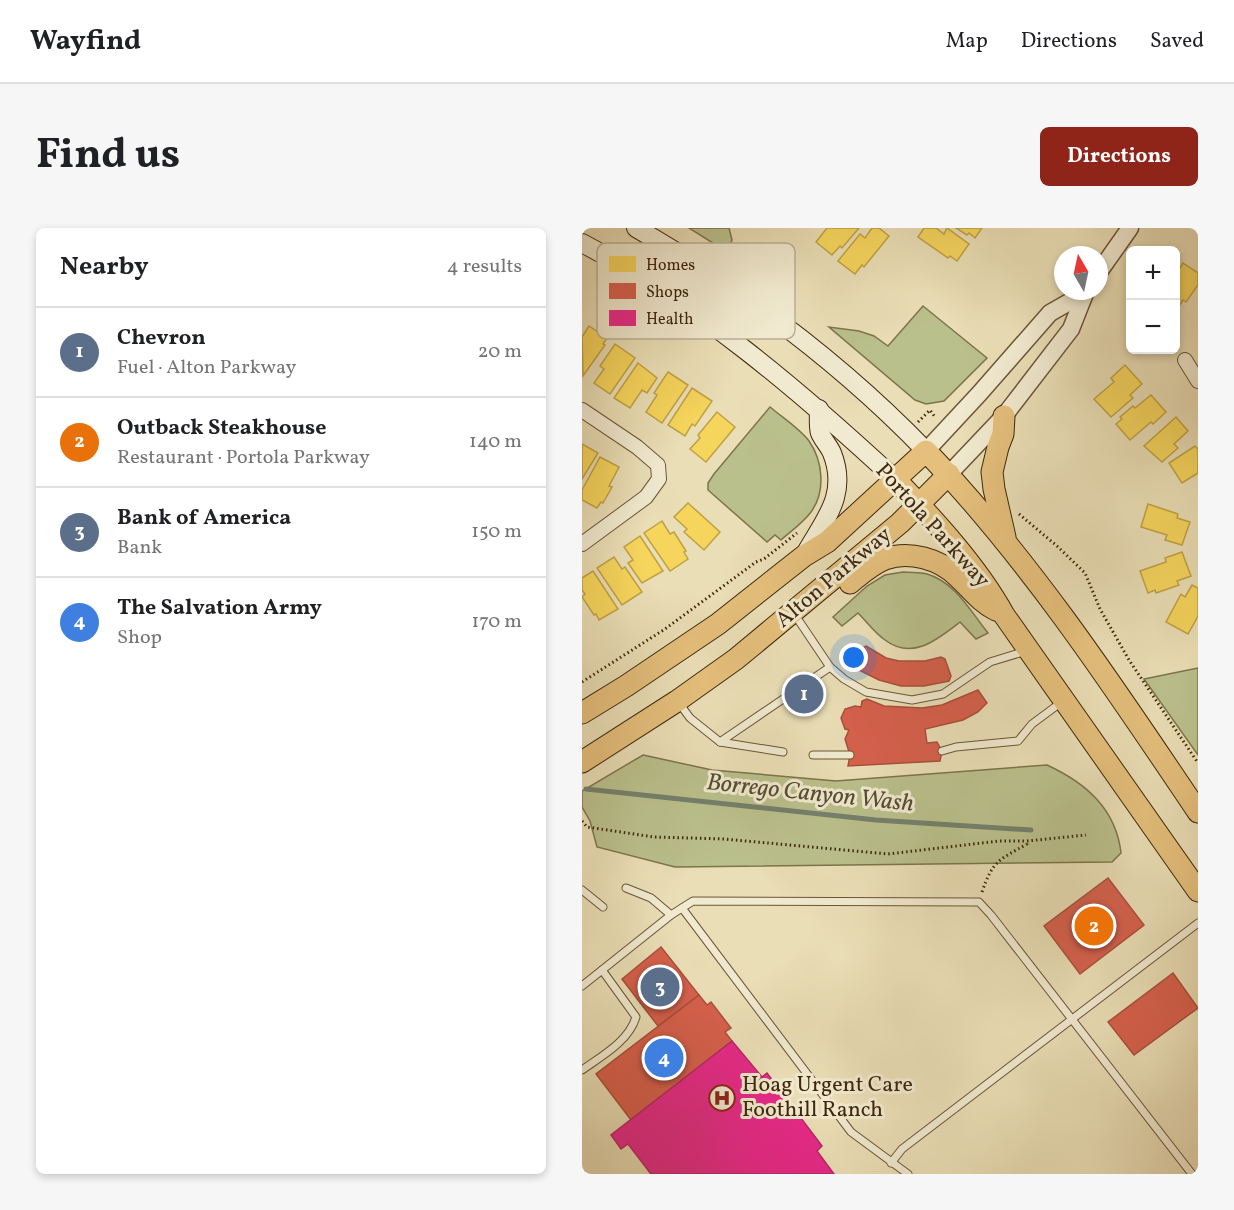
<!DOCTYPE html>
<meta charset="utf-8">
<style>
:root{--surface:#fff;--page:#f6f6f6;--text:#202124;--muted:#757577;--line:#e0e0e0;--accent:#8f2418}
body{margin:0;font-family:Vollkorn,serif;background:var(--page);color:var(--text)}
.controls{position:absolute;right:18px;top:18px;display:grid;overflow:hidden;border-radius:9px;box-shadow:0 3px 9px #0003}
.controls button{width:54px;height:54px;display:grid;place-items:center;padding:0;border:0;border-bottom:2px solid var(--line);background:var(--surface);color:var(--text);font:30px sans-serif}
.compass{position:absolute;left:472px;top:18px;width:54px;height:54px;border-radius:50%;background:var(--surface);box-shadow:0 3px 9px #0003;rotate:351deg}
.you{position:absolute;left:272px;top:430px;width:21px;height:21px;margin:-15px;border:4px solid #fff;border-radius:50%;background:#1a73e8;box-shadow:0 0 0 9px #1a73e833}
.badge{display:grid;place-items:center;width:39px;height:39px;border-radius:50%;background:var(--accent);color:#fff;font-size:20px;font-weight:700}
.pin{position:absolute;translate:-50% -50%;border:3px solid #fff;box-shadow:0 2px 6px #0006}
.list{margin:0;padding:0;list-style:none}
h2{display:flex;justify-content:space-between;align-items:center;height:78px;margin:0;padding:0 24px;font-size:26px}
h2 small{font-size:20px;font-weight:400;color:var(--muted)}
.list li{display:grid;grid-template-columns:39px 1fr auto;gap:18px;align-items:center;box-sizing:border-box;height:90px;padding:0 24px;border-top:2px solid var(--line)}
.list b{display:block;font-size:22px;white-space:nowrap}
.list p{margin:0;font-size:20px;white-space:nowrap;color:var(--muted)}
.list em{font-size:20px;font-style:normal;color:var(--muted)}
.map{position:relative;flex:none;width:616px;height:946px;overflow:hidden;border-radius:9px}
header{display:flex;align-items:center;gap:36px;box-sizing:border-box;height:84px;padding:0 30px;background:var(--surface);border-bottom:2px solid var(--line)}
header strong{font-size:28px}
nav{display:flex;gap:33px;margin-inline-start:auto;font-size:21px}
.intro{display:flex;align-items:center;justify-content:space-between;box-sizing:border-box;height:144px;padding:0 36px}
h1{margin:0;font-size:42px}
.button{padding:15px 27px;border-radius:9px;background:var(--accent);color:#fff;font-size:21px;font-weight:700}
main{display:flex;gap:36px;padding:0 36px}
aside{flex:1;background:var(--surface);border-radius:9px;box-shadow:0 3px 9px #0003}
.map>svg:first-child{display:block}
.green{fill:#bac08c;stroke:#7c744c;stroke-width:1.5}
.homes{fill:#f6d55c;stroke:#bfa144;stroke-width:1.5}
.shops{fill:#d6604d;stroke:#a94f3a;stroke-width:1.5}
.health{fill:#e7298a;stroke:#b52864;stroke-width:1.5}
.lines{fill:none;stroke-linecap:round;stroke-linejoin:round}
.stream{stroke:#74806c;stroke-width:5}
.service-casing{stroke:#6a5537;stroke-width:9}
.minor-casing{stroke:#6a5537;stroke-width:16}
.tertiary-casing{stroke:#6a5537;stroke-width:19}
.secondary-casing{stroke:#3f270d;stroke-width:20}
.primary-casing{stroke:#3f270d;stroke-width:23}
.path{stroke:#3f270d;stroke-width:3;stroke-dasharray:1.5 3;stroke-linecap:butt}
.service{stroke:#f1ead0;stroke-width:7}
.minor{stroke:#f1ead0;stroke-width:14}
.tertiary{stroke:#f1ead0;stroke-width:16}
.secondary{stroke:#f1ead0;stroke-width:18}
.primary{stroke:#e5bf7b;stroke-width:21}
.labels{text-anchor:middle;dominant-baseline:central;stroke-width:6;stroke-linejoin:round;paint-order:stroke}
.street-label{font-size:22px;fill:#3f270d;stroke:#f1ead0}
.poi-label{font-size:22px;fill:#3f270d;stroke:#f1ead0;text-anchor:start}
.water-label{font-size:24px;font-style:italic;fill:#554c34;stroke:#f1ead0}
.key{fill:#f1ead0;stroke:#bcb096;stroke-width:1.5}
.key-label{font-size:16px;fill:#3f270d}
</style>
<header>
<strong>Wayfind</strong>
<nav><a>Map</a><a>Directions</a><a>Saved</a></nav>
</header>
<div class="intro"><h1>Find us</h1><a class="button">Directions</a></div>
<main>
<aside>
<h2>Nearby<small>4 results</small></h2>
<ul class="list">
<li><span class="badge" style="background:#5c6f8a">1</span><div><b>Chevron</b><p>Fuel · Alton Parkway</p></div><em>20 m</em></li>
<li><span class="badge" style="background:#e8710a">2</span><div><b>Outback Steakhouse</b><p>Restaurant · Portola Parkway</p></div><em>140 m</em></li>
<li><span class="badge" style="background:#5c6f8a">3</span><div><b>Bank of America</b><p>Bank</p></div><em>150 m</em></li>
<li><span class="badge" style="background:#3f7fe0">4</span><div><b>The Salvation Army</b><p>Shop</p></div><em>170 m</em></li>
</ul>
</aside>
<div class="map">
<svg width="616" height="946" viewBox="0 0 616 946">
<rect width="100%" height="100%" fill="#eadeb6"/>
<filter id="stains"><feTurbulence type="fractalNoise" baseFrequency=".00333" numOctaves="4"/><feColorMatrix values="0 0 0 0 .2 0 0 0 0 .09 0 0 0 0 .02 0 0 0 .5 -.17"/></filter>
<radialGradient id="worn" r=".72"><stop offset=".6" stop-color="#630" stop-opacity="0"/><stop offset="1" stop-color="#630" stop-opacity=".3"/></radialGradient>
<g class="green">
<polygon points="107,0 147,0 150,12 145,24"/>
<polygon points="341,78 405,130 362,173 344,176 333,172 247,99 277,103 292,108 306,118"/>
<path d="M 188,179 C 201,190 218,201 227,213 C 241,233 244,264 229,284 C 221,295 209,303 199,312 L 193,307 L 185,314 L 126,262 L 126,255 L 132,246 Z"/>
<path d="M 321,344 C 329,345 338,344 345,346 C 373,354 389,384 406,405 L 394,411 L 378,394 C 356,411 331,433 303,412 C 293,405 285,394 276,385 L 260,398 L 251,389 L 285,358 L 303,347 Z"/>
<polygon points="616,440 616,527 562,451"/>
<path d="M 61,527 L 130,542 L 254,553 L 465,537 C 504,555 534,581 539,625 L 530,634 L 93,639 L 15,619 L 8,593 L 0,579 L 0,563 Z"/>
</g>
<g class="homes">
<polygon points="245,0 277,0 260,20 258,18 250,27 234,14"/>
<polygon points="290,0 297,0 307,8 282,39 280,37 273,46 256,33 278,6 283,10"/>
<polygon points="342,0 354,0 362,6 365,0 387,16 375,33 368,28 366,30 336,9"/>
<polygon points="374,0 400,0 393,10 387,5 385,7"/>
<polygon points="601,35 616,45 616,57 604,74 601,72 594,83 594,46"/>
<polygon points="7,98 25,110 21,116 23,117 1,148 0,109"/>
<polygon points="33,116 53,130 28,166 12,155 22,141 18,138"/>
<polygon points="56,135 75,150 65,165 60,162 48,180 32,170"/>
<polygon points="543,137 560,156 548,167 551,170 529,189 512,171 532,154 529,150"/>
<polygon points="86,144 106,157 80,195 64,184 75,167 72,165"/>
<polygon points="110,160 130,173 113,198 110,196 103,208 86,197"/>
<polygon points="569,167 584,184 571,196 569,194 548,212 534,196 540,191 538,189 551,178 553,180"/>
<polygon points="135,184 153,199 124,234 108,221 118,210 116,207"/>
<polygon points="594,189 606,203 592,216 596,220 580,234 562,218"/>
<polygon points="0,216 16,225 0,251"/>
<polygon points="613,218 616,221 616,245 600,255 587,235"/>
<polygon points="18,229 37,239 27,258 30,259 21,275 19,274 15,280 0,272 0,262"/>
<polygon points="106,275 138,304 122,322 102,304 105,301 92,289"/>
<polygon points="566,276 596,286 595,290 608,294 600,317 583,312 585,307 559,299"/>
<polygon points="80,293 88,306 92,304 104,323 102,324 106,331 88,343 62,305"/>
<polygon points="58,308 81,343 60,355 46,335 51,332 42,319"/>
<polygon points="600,324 609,348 595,353 597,357 574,365 573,362 566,365 558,343 584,334 583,330"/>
<polygon points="32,329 40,341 43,339 60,364 40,377 15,340"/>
<polygon points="11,343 36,381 17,392 14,386 12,387 0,369 3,366 0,362 0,350"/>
<polygon points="610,357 616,360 616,388 606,406 584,394 599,366 603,369"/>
</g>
<g class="shops">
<polygon points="284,418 304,430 317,433 343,433 359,429 363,431 369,448 367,453 342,458 319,458 297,452 269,438 268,433 280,420"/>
<polygon points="396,462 405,475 396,484 381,492 343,501 345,515 355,514 360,523 358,533 266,538 268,527 263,511 267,502 263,501 259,490 263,481 273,478 279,479 280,473 285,471 302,478 340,480 360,477"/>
<polygon points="526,650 562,697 498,746 462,698"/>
<polygon points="79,719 117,767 76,798 40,751"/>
<polygon points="591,745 616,780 552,827 526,794"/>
<polygon points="117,767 125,777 129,774 149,800 143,804 150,813 49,892 14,846"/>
</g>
<polygon class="health" points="150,813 180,849 185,845 240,918 235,923 252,946 69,946 46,916 39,921 29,907"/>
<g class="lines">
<polyline class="stream" points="4,561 294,592 449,602"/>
<g class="service-casing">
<g id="service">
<polyline points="213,387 248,439 262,451 284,464 330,472 361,466 408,434 444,423"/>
<polyline points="97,475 108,490 138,514 201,524"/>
<polyline points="138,514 248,439"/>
<polyline points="360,523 374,519 436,513 450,496 481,473"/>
<polyline points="231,527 268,527"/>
<polyline points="0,662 21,679"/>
<polyline points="100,680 269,904 326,946"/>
<polyline points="89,687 111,673 397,674 409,687 610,946"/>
<polyline points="0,758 89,687 69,670 44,660"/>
<path d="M 0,842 C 20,828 47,813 54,789 L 20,742"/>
<polyline points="309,935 320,921 616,695"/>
</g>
</g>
<g class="minor-casing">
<g id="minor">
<polyline points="603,132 616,153"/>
<polyline points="0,182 55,219 76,237 77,251 64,269 0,316"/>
</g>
</g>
<g class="tertiary-casing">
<g id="tertiary">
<polyline points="517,44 548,0"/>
<polyline points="344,223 397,166 468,85 503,65"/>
<polyline points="367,246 422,188 489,101 504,63"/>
</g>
</g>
<g class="secondary-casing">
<g id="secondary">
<path d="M 54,0 C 160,61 259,135 344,223"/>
<path d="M 0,15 C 116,76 218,163 314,252"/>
<path d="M 222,328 C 241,293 267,268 250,225 C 247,218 241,212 238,205 C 236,198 237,189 237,181"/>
</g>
</g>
<g class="primary-casing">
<g id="primary">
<polyline points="422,188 421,206 416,219 410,244 412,261 423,309"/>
<path d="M 314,252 C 352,292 395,338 422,387 L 616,663"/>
<path d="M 268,355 C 279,346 290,336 303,331 C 327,322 358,331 376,349 C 389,361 398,374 414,382"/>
<path d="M 0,485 L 44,458 L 136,396 L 222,328 L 245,314 L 344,223 C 448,332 532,459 616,584"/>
<polyline points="0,534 95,473 154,431 318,295 367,246"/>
</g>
</g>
<g class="path">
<polyline points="336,194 348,182 353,189"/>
<polyline points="437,286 475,318 503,345 518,381 547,432 616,535"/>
<polyline points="0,454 83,401 174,334 182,331 215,305"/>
<polyline points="0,593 5,599 72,609 142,611 306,626 417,613 445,613 504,607"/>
<path d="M 400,664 C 411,632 417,632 445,616 L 445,613"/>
</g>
<use href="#service" class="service"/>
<use href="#minor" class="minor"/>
<use href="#tertiary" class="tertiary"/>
<use href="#secondary" class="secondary"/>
<use href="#primary" class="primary"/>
</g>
<defs>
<g id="hospital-ring" transform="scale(1.35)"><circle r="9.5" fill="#f1ead0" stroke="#8f2418" stroke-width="1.5"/><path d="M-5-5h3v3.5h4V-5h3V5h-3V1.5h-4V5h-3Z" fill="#8f2418"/></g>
</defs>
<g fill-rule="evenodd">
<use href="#hospital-ring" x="140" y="870"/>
</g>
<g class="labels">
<g class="street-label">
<text transform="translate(350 298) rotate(48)">Portola Parkway</text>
<text transform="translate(252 350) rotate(-40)">Alton Parkway</text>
</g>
<g class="poi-label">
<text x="160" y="857">Hoag Urgent Care<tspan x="160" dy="25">Foothill Ranch</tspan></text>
</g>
<g class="water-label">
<text transform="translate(228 566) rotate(6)">Borrego Canyon Wash</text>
</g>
</g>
<rect x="15" y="15" width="198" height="96" rx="9" class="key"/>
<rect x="27" y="28" width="27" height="16" fill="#f6d55c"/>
<rect x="27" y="55" width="27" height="16" fill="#d6604d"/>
<rect x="27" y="82" width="27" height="16" fill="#e7298a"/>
<g class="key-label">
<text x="64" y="42">Homes</text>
<text x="64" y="69">Shops</text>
<text x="64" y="96">Health</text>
</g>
<rect width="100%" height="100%" filter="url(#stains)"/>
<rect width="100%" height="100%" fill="url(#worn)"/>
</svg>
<div class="controls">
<button>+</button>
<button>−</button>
</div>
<svg class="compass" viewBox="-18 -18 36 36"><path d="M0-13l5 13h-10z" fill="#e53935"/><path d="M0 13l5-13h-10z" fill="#757577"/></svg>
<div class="you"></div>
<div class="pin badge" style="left:222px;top:466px;background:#5c6f8a">1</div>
<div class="pin badge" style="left:512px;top:698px;background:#e8710a">2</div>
<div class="pin badge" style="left:78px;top:759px;background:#5c6f8a">3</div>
<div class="pin badge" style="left:82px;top:830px;background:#3f7fe0">4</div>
</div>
</main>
